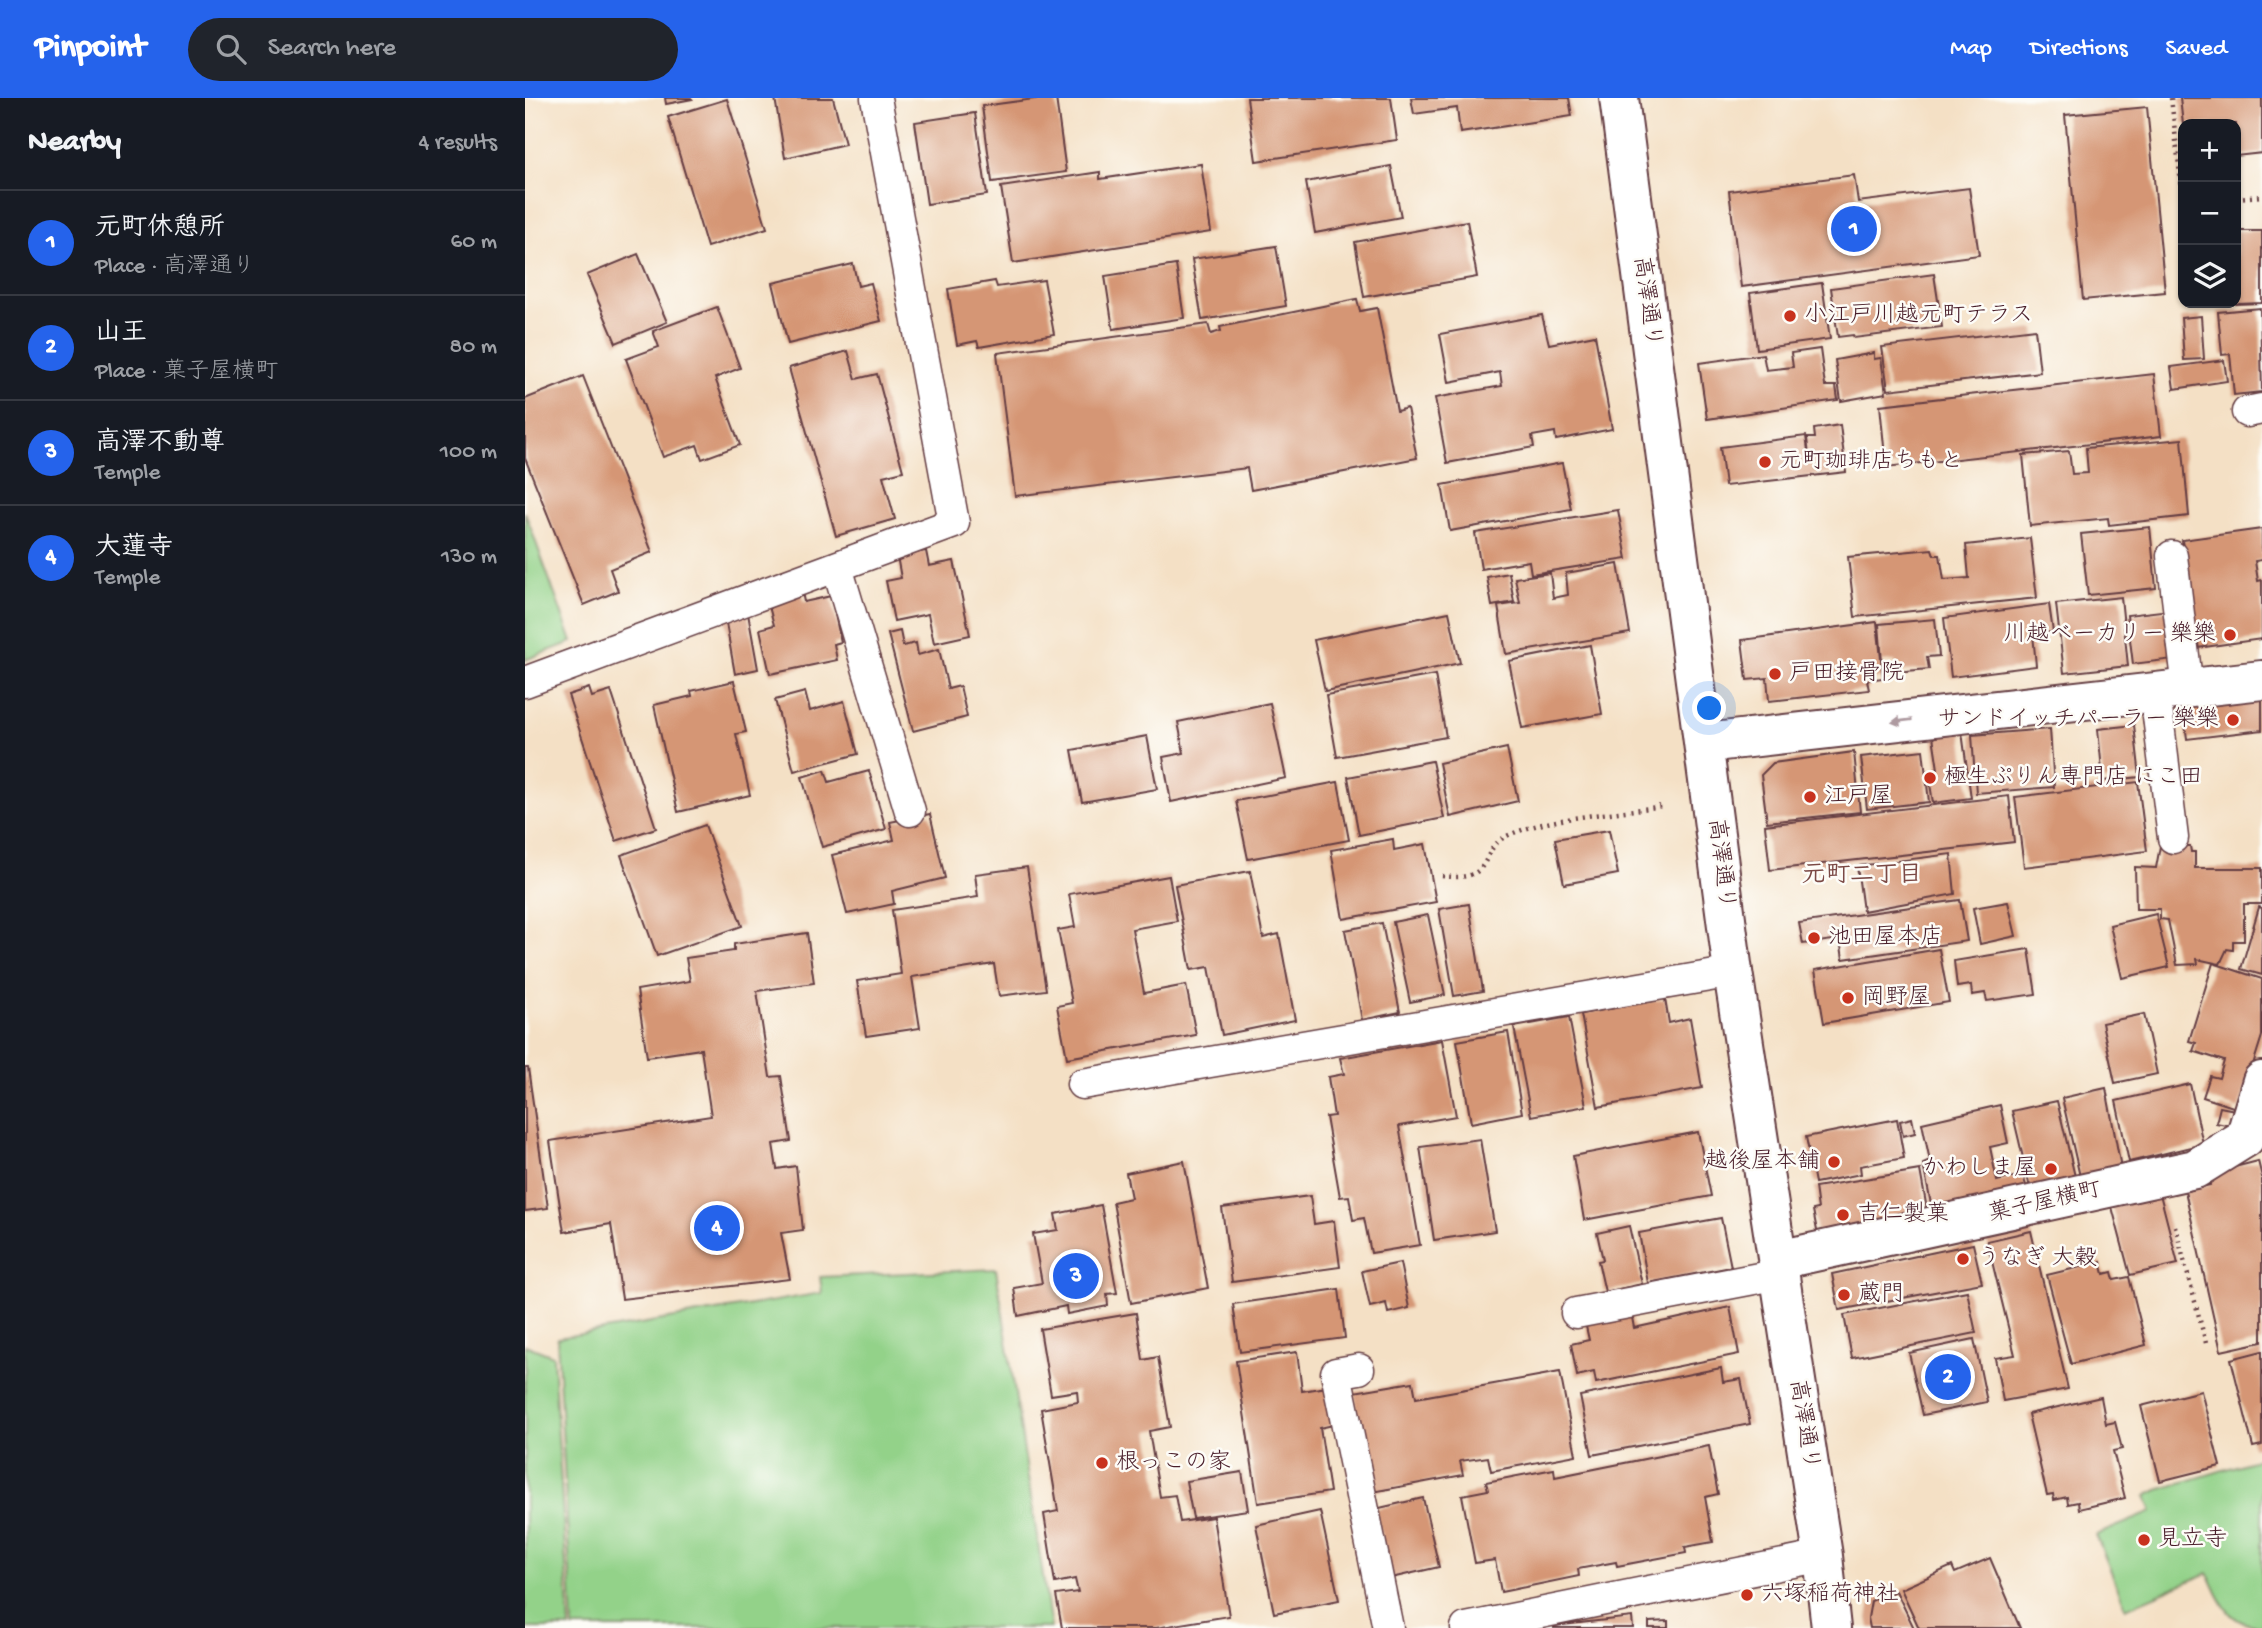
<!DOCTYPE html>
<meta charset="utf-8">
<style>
:root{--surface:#171b24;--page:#20242c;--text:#f1f3f6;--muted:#9ea1a6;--line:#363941;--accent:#2563eb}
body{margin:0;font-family:"Gochi Hand","Klee One",sans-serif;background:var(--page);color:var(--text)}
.controls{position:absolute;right:21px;top:21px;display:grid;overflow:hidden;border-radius:14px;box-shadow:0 2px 5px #0004}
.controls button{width:63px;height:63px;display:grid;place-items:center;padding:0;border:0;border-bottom:2px solid var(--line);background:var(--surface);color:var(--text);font:35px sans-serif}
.you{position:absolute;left:1185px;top:611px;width:24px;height:24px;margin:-18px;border:5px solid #fff;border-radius:50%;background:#1a73e8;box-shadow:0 0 0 10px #1a73e833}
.badge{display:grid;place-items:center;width:46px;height:46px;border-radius:50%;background:var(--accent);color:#fff;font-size:23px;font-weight:700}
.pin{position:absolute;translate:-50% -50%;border:4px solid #fff;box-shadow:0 2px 7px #0006}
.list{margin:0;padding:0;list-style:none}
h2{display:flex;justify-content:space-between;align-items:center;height:91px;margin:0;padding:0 28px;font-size:30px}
h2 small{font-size:23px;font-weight:400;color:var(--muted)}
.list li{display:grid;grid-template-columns:46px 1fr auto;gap:21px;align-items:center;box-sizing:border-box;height:105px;padding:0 28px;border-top:2px solid var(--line)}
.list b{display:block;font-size:26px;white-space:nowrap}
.list p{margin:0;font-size:23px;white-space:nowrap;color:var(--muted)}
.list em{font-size:23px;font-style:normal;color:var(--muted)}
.icon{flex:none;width:38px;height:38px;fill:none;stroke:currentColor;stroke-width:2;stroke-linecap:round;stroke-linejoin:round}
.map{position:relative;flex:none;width:1737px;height:1530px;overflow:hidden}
header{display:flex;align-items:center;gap:42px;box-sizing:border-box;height:98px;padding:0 35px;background:var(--accent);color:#fff}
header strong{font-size:33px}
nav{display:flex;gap:38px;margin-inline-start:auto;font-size:24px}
.search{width:490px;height:63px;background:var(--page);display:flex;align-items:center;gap:18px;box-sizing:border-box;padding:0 24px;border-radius:38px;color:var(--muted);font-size:26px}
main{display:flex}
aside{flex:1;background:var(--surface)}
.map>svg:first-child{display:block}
.green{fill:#93d289;stroke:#6e785a;stroke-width:2}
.building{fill:#d59674}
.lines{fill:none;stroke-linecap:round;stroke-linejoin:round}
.lane-casing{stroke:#643c42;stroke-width:33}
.street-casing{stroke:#643c42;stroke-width:42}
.secondary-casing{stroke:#643c42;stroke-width:42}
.path{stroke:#643c42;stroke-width:4.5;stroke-dasharray:2 5;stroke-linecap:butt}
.lane{stroke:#fff;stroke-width:30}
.street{stroke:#fff;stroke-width:38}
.secondary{stroke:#fff;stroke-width:38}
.oneway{fill:#ae9aa0}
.poi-dot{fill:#c8321e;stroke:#fdfcf7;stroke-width:2.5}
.labels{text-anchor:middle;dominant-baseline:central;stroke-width:5;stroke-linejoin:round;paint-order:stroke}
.street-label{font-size:23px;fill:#4a1f2b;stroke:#fdfcf7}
.poi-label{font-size:23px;fill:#4a1f2b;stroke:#fdfcf7;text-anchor:start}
.neighbourhood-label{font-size:24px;font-weight:bold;fill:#7b4945;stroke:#fdfcf7}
</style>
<header>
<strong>Pinpoint</strong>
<div class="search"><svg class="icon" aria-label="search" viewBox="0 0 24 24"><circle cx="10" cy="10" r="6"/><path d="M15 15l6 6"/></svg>Search here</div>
<nav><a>Map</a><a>Directions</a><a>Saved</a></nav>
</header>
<main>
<aside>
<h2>Nearby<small>4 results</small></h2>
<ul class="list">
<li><span class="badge">1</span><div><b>元町休憩所</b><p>Place · 高澤通り</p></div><em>60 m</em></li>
<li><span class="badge">2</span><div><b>山王</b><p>Place · 菓子屋横町</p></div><em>80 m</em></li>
<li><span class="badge">3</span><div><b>高澤不動尊</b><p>Temple</p></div><em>100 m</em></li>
<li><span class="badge">4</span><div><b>大蓮寺</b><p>Temple</p></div><em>130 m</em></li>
</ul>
</aside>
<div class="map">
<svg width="1737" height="1530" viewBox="0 0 1737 1530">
<rect width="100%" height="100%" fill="#fdfcf7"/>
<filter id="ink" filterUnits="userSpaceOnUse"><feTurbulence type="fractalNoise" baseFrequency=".0143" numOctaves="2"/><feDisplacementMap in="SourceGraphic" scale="14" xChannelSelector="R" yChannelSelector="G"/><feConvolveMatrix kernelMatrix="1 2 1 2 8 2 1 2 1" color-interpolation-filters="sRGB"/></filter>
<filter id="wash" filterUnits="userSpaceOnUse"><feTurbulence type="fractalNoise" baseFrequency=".00686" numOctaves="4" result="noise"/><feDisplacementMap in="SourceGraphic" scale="28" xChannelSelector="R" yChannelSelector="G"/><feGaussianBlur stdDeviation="1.57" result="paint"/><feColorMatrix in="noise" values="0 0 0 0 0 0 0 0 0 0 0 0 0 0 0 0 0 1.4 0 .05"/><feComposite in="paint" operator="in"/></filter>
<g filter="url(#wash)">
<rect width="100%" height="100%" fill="#f4e0c5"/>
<g class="green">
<polygon points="0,414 47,544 0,562"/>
<polygon points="471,1171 526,1530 48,1530 32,1240 297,1195 295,1179"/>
<polygon points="0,1247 28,1258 45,1530 0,1530"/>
<path d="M 1737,1360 L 1737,1528 C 1701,1527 1696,1502 1683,1475 L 1601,1510 L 1571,1437 L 1627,1414 L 1621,1398 L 1633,1392 Z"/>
</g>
<g id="blocks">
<g class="building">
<polygon points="140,0 166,0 167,1 141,6"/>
<polygon points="250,0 308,0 320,46 260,60"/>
<polygon points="517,0 531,0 541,74 467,84 457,8"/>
<polygon points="722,0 866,0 872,42 731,63"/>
<polygon points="886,0 1044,0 1047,18 935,35 932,10 889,16"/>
<polygon points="1655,0 1737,0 1737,55 1711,58 1711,26 1658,26"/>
<polygon points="202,1 242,130 182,149 143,19"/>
<polygon points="1622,9 1640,194 1558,202 1540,17"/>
<polygon points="450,15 462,97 402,106 390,24"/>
<polygon points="676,66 686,134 488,165 476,89 575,74 575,81"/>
<polygon points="866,68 876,119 790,135 781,84"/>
<polygon points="1329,77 1333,104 1444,90 1454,157 1216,189 1204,93"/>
<polygon points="942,123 952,179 839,199 830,144"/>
<polygon points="1711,133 1737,133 1737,205 1711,206"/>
<polygon points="751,148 761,208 677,222 667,161"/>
<polygon points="113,156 142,224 91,245 62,177"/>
<polygon points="328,166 333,188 346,185 356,223 263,246 248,185"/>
<polygon points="651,167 659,220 588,231 580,178"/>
<polygon points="1409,176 1417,229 1329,240 1328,237 1313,239 1306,190"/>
<polygon points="519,182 529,236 454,249 452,243 432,247 423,191 470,183 472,189"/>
<polygon points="1297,185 1305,241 1232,251 1225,195"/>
<polygon points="832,201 835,213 852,210 872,313 882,310 892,360 726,392 722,370 490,398 472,255 683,226 686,236 696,233 695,229"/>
<polygon points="192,209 215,270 190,280 215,347 177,361 172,347 138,359 101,261 134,249 128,233"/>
<polygon points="1735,210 1737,294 1709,297 1705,256 1697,257 1693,214"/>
<polygon points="1017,217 1024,246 1070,237 1087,331 1031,342 1030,334 1007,338 1009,349 922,365 910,300 977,288 975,274 924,284 915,236"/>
<polygon points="1676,218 1679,261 1659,262 1656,220"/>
<polygon points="1510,231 1515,274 1363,292 1357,249"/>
<polygon points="1295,251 1300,288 1311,288 1313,302 1182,321 1174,265 1238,256 1241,272 1268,269 1266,255"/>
<polygon points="323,253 331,281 352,276 378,373 358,378 370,421 311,438 264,270"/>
<polygon points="1349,255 1349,261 1356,260 1361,295 1316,303 1310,262"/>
<polygon points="1699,262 1702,283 1649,291 1646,269"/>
<polygon points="1629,276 1636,338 1361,369 1355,307"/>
<polygon points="58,278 127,454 85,471 93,493 59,507 0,360 0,301"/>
<polygon points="1315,327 1321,374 1200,388 1195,349 1281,338 1285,367 1282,340 1290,340 1289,331"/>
<polygon points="1657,341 1664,418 1584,427 1583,420 1505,428 1498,357 1544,353 1547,376 1563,375 1561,350"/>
<polygon points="1037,365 1046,411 925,433 917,387"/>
<polygon points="1093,412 1102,461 1006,476 1004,463 956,471 950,435"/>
<polygon points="1625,429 1631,490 1563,497 1556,436"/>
<polygon points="1737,431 1737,462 1730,463 1733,483 1737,482 1737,541 1672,550 1657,442"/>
<polygon points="1505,440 1512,500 1330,519 1323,459 1407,451 1409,457 1415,457 1419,482 1444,480 1441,447"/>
<polygon points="401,453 404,468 429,463 445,537 409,545 403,516 369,523 361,483 376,480 372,458"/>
<polygon points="1093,466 1105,535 981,556 973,508 995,505 990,480 1025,475 1028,500 1043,497 1041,475"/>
<polygon points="984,475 989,504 967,508 962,479"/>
<polygon points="276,489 279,504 306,498 316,544 309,546 312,562 245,576 235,531 249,527 241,497"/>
<polygon points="1596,499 1603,568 1539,575 1531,506"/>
<polygon points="1524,506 1528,534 1508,536 1511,568 1426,579 1419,520"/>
<polygon points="222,510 233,571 210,576 199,514"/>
<polygon points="1644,512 1649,561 1608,566 1602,517"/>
<polygon points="924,514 935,565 800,593 789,542"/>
<polygon points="1410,521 1414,558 1402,559 1404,571 1370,574 1370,563 1357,564 1354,526"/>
<polygon points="1352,524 1358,580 1342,582 1344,592 1244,603 1242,580 1222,582 1217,542"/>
<polygon points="375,533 378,548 391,545 393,557 414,551 423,591 435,588 442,619 388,633 363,536"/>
<polygon points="1065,547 1077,616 997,630 984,563"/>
<polygon points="910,577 921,639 812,659 801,597"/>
<polygon points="209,583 221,634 211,636 225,697 153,714 129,607 167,598 166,593"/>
<polygon points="64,590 67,599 86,593 131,730 91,743 43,597"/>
<polygon points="280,594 285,613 319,603 333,656 269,673 250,602"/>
<polygon points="1737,600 1737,632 1662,641 1658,609"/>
<polygon points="745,605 761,680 646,704 638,659 659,655 653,624"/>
<polygon points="1609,627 1615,679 1578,683 1573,631"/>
<polygon points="1525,631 1529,689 1451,695 1447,637"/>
<polygon points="1437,634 1446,700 1408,705 1403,673 1413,671 1408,638"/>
<polygon points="622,638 632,691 557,704 547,652"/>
<polygon points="982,650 993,703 925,719 914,665"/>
<polygon points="1398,652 1404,704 1342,711 1336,659"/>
<polygon points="1329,654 1335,714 1242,724 1236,677 1248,665"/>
<polygon points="907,663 919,720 834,737 823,679"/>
<polygon points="300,672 304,684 344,673 361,731 297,749 277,679"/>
<polygon points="813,684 824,742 723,761 711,703"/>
<polygon points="1613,684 1622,753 1499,769 1490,699"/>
<polygon points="1484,698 1489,744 1245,772 1240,727"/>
<polygon points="405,716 420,780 367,793 369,806 322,816 307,757 369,742 365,724"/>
<polygon points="180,727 217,828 132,858 96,757"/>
<polygon points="1084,732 1093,776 1039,786 1030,741"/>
<polygon points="868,741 869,752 900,746 911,804 818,821 806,752"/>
<polygon points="1635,748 1665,748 1666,754 1670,754 1670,770 1737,770 1737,806 1719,806 1719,843 1708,843 1708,852 1702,851 1695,866 1672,861 1673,866 1652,867 1643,822 1635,821 1635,811 1611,811 1610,769 1631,770"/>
<polygon points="1426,756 1430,796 1338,813 1332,768"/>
<polygon points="502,769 521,892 474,898 469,866 387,879 395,930 341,938 332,883 376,876 367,812 453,799 450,776"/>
<polygon points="725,773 738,840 754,836 770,922 697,937 684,869 666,872 650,787"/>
<polygon points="644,778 652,823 607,831 619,895 661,887 671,937 542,960 532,908 547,905 533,832 550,829 544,796"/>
<polygon points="1435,802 1442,843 1318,861 1315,841 1278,846 1274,825"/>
<polygon points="1483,804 1491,838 1455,846 1448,810"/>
<polygon points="944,806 958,893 929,898 914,811"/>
<polygon points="1734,809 1737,810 1737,877 1716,871"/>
<polygon points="1631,816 1644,869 1597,880 1585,827"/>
<polygon points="903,817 920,897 885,904 868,824"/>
<polygon points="857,825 875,914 837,922 820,832"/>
<polygon points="282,835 289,885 232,893 245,979 256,978 266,1043 248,1046 252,1071 271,1068 278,1132 256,1135 265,1181 97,1201 86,1126 39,1134 25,1043 186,1018 176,951 122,959 112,892 165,883 161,860 209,853 209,846"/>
<polygon points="1414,851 1424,904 1299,925 1290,872"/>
<polygon points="1504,851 1511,896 1462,903 1460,895 1447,897 1446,887 1432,889 1429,863"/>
<polygon points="1688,865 1737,881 1737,938 1714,1011 1678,999 1685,978 1694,980 1699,963 1668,953 1671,945 1664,943"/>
<polygon points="1140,901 1144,925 1165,920 1177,990 1073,1009 1056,916"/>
<polygon points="1619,916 1632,976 1590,985 1577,925"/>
<polygon points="1044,919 1061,1008 1006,1018 989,929"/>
<polygon points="983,934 997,1015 946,1025 932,943"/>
<polygon points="917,942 931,1018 874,1028 895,1147 846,1155 839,1120 828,1122 824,1098 815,1099 801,1019 809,1018 803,979 819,976 815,960"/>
<polygon points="0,970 3,970 23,1110 0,1113"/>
<polygon points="1665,986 1678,1046 1604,1064 1591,1003"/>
<polygon points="1581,990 1597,1075 1556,1083 1537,1000"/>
<polygon points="1532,1003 1552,1087 1507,1098 1487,1013"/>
<polygon points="1475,1007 1483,1045 1465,1049 1472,1083 1498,1077 1503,1095 1408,1116 1398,1066 1405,1063 1397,1025"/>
<polygon points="1695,1009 1710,1012 1706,1028 1691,1025"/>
<polygon points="1387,1020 1390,1035 1378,1038 1375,1023"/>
<polygon points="1372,1021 1379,1060 1335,1068 1336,1076 1290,1085 1281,1039"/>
<polygon points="1173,1034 1186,1098 1059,1122 1048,1058"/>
<polygon points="955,1041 970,1133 909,1142 895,1049"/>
<polygon points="659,1063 683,1190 606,1205 588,1104 606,1100 601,1075"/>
<polygon points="1733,1063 1737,1079 1737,1244 1696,1253 1660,1093 1685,1087 1683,1076"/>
<polygon points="1395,1072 1403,1117 1293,1138 1288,1112 1293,1111 1290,1089"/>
<polygon points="1635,1096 1653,1166 1605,1177 1587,1109"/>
<polygon points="785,1098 789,1126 809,1123 815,1169 707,1184 697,1110"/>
<polygon points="576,1107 592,1195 582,1196 583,1208 542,1216 541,1208 493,1218 489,1190 517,1185 508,1136 533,1132 530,1116"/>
<polygon points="1196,1120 1206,1169 1123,1185 1114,1135"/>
<polygon points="1104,1128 1117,1186 1080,1194 1073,1163 1078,1162 1072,1135"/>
<polygon points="1506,1133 1543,1291 1478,1303 1470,1260 1490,1257 1462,1143"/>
<polygon points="1448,1146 1457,1185 1314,1212 1307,1176"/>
<polygon points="1576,1164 1579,1176 1587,1174 1589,1182 1604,1179 1621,1247 1546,1266 1522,1177"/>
<polygon points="875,1165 884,1210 863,1215 861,1205 845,1209 837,1173"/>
<polygon points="814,1191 820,1240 715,1254 708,1206"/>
<polygon points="1442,1193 1451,1235 1327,1260 1319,1217"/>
<polygon points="1205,1209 1214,1256 1071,1285 1069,1274 1052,1278 1046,1246 1064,1242 1060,1224 1106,1214 1109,1230"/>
<polygon points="611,1215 618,1262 633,1259 645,1329 624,1333 635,1399 650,1397 655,1424 688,1419 704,1518 631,1530 537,1530 531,1497 553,1494 550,1481 530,1485 519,1416 533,1413 516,1311 553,1304 552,1293 526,1297 515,1231"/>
<polygon points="1449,1241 1462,1304 1398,1317 1384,1255"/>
<polygon points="1737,1253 1737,1347 1728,1349 1706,1261"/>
<polygon points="772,1254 777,1293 802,1289 808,1327 795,1330 805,1394 733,1405 711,1263"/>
<polygon points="1196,1270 1198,1284 1216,1281 1225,1326 1067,1357 1055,1298"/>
<polygon points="1035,1274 1051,1357 966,1373 963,1359 935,1363 938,1377 847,1394 829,1294 888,1284 891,1300"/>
<polygon points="1676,1293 1695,1368 1635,1383 1616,1308"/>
<polygon points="1576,1299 1581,1326 1590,1324 1597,1351 1588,1353 1600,1400 1554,1411 1553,1404 1543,1406 1542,1399 1529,1402 1528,1396 1522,1397 1503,1316"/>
<polygon points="1184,1348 1193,1396 1180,1399 1188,1444 1160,1449 1161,1455 1092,1468 1091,1464 1053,1471 1054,1478 976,1494 970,1462 950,1465 937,1397 963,1392 961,1384 1029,1371 1030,1379"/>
<polygon points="717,1374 723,1412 668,1420 661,1383"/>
<polygon points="898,1400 914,1469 866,1480 850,1411"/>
<polygon points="795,1413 814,1502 749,1515 731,1427"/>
<polygon points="1465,1460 1495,1530 1394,1530 1376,1491 1427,1468 1430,1475"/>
<polygon points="1371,1493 1389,1530 1345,1530 1343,1520 1346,1503"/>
<polygon points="1107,1519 1108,1530 1029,1530 1029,1528"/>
<polygon points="1143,1523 1143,1530 1124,1530 1124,1524"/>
</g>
</g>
</g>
<g filter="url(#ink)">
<use href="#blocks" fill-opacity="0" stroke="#643c42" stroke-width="2"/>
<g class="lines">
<g class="lane-casing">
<g id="lane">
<polyline points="1722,314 1737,311"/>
<polyline points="1647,458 1663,591"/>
<polyline points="312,469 385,713"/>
<polyline points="0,584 429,425 351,0"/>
<polyline points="1630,594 1648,740"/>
<polyline points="557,986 1208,874"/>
<polyline points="1051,1215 1255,1176"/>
<polyline points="834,1271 811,1275 863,1530"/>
<polyline points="941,1530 1298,1458"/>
</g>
</g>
<g class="street-casing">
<g id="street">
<polyline points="1180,645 1737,582"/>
<polyline points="1253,1162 1670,1071 1720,1040 1737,983"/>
</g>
</g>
<g class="secondary-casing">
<polyline id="secondary" points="1094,0 1208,874 1298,1458 1306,1530"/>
</g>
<g class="path">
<polyline points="1646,0 1658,102"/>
<polyline points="1711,100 1737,98"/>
<path d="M 917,778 C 973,785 951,751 984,737 C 1027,718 1090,716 1137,708"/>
<polyline points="1650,1128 1682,1249"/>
</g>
<use href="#lane" class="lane"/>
<use href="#street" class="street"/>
<use href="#secondary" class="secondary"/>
</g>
<defs><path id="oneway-solid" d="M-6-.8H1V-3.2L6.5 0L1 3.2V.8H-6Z" transform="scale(1.75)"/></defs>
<use class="oneway" href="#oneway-solid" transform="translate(1377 623) rotate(173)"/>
</g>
<g class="poi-dot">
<circle cx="1265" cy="218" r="7"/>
<circle cx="1240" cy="364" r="7"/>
<circle cx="1705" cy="537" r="7"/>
<circle cx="1250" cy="576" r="7"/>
<circle cx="1708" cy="622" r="7"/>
<circle cx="1405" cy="680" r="7"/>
<circle cx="1285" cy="699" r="7"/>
<circle cx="1289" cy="840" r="7"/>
<circle cx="1323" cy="900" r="7"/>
<circle cx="1309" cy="1064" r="7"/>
<circle cx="1526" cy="1071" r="7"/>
<circle cx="1318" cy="1117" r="7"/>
<circle cx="1438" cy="1161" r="7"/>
<circle cx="1319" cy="1197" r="7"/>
<circle cx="577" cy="1365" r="7"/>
<circle cx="1619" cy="1442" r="7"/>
<circle cx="1222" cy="1497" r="7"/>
</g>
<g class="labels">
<g class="street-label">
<text transform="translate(1121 204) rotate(82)">高澤通り</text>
<text transform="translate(1195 766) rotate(83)">高澤通り</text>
<text transform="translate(1520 1105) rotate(-13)">菓子屋横町</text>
<text transform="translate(1278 1327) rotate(81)">高澤通り</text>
</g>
<g class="poi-label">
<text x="1279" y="218">小江戸川越元町テラス</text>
<text x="1254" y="364">元町珈琲店ちもと</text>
<text x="1691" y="537" text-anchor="end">川越ベーカリー 樂樂</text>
<text x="1264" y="576">戸田接骨院</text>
<text x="1694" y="622" text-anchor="end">サンドイッチパーラー 樂樂</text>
<text x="1419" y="680">極生ぷりん専門店 にこ田</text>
<text x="1299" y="699">江戸屋</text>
<text x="1303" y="840">池田屋本店</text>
<text x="1337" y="900">岡野屋</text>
<text x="1295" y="1064" text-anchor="end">越後屋本舗</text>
<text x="1512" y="1071" text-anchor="end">かわしま屋</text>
<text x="1332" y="1117">吉仁製菓</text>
<text x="1452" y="1161">うなぎ 大穀</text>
<text x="1333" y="1197">蔵門</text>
<text x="591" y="1365">根っこの家</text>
<text x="1633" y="1442">見立寺</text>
<text x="1236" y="1497">六塚稲荷神社</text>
</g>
<g class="neighbourhood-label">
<text x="1337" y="778">元町二丁目</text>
</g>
</g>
</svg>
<div class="controls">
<button>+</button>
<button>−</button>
<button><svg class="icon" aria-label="layers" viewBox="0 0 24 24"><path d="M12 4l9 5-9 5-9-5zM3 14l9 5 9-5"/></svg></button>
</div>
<div class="you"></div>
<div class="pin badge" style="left:1329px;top:131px">1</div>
<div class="pin badge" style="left:1423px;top:1279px">2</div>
<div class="pin badge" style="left:551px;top:1178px">3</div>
<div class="pin badge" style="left:192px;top:1130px">4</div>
</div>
</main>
